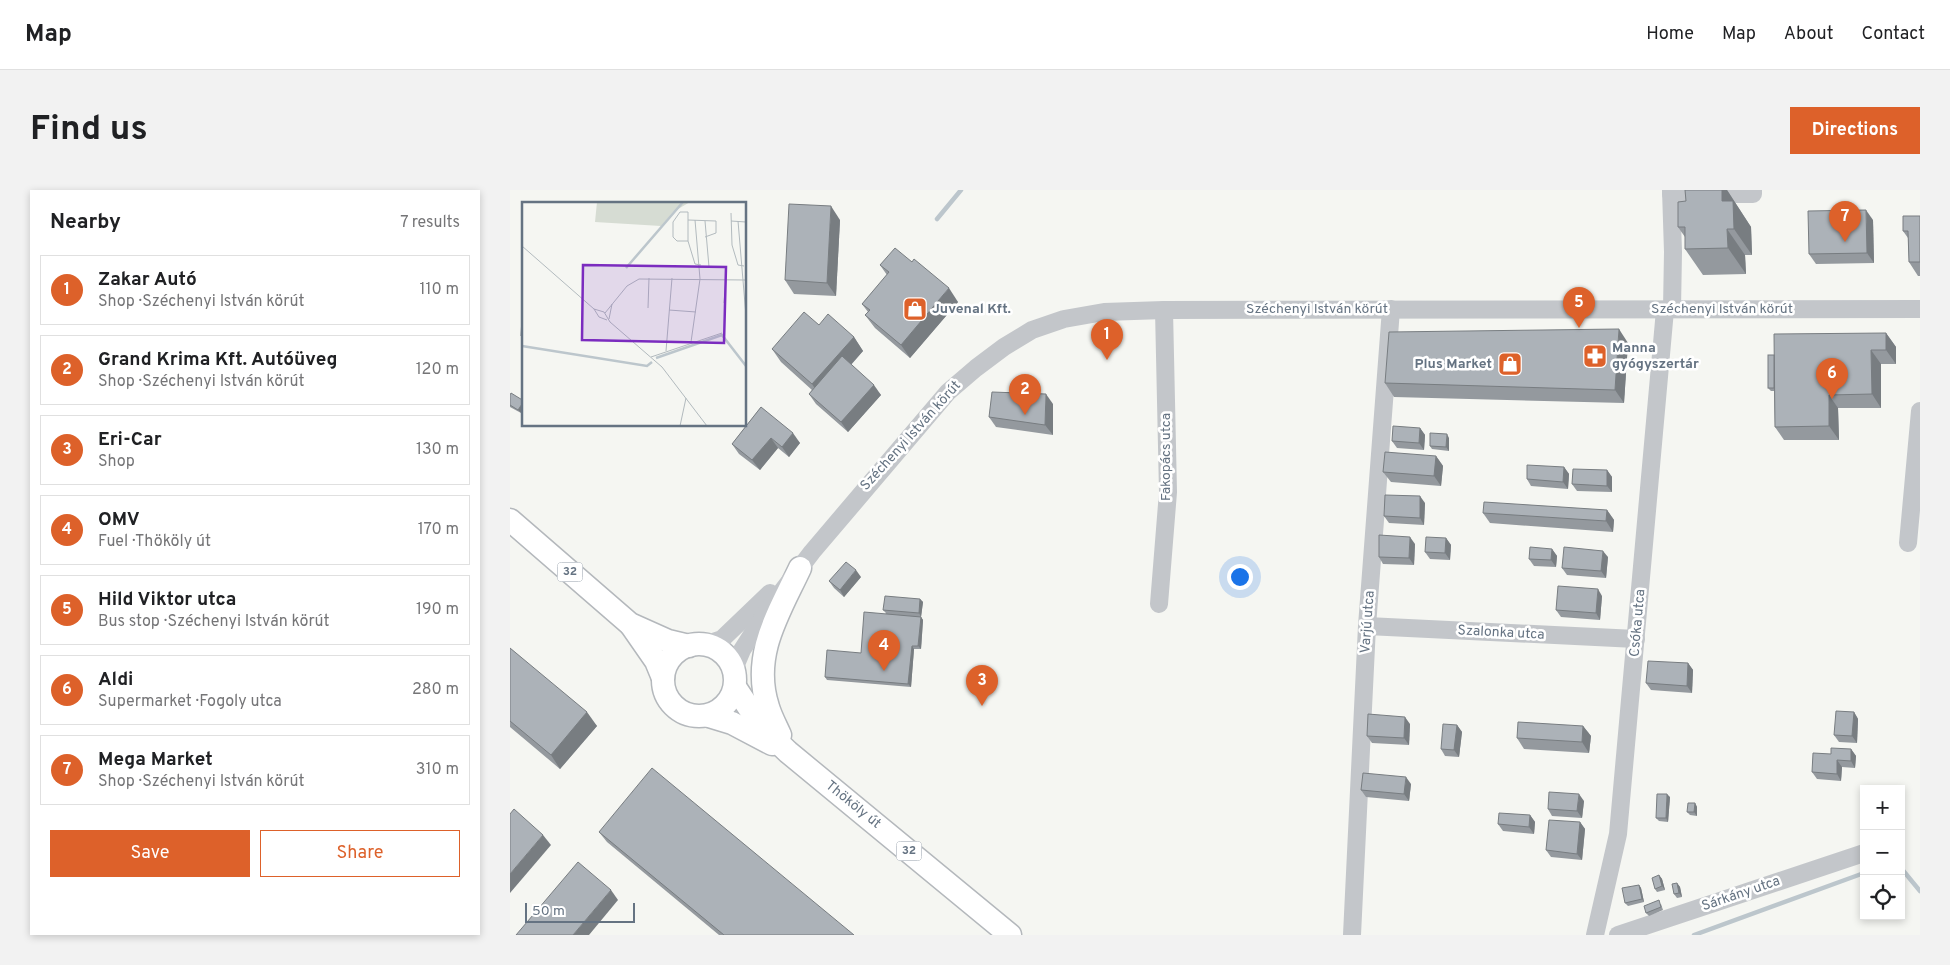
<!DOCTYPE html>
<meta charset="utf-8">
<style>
:root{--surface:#fff;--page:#f2f2f2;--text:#202124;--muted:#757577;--line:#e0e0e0;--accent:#dd612a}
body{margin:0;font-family:Overpass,sans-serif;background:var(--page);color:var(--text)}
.controls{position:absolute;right:15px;bottom:15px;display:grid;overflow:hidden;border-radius:0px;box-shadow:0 2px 8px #0003}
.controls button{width:45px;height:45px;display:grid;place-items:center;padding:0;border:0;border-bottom:1px solid var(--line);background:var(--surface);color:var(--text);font:25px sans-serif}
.scale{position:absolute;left:15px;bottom:12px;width:110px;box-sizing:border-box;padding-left:5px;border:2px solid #657382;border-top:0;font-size:14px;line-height:18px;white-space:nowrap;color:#657382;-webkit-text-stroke:4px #fff;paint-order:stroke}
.you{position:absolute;left:729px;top:386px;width:18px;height:18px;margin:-12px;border:4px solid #fff;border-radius:50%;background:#1a73e8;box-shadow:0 0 0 8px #1a73e833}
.badge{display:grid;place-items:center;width:32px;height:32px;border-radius:50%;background:var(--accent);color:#fff;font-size:16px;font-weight:700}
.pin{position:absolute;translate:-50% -41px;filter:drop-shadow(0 1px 2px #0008)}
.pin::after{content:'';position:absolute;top:26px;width:18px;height:15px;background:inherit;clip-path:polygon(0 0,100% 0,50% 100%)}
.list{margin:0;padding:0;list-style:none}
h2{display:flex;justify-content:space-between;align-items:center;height:65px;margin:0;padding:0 20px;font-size:21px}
h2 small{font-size:16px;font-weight:400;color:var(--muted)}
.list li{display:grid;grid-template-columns:32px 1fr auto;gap:15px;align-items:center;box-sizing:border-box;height:70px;margin:0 10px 10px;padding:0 10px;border:1px solid var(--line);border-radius:0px}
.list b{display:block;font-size:19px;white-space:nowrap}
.list p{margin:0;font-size:16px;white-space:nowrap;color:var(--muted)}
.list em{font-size:16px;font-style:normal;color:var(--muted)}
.actions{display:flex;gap:10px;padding:15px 20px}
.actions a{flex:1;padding:11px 0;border:1px solid var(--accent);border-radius:0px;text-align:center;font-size:18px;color:var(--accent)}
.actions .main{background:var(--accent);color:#fff}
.icon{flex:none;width:28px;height:28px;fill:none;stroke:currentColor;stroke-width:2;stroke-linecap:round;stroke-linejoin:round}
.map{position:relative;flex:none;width:1410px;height:745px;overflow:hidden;border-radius:0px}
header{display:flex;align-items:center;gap:30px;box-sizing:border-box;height:70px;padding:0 25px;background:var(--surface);border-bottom:1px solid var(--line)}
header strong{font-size:24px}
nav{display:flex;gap:28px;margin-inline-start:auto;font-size:18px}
.intro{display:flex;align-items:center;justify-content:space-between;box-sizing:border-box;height:120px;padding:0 30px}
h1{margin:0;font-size:35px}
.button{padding:12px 22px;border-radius:0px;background:var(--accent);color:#fff;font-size:18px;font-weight:700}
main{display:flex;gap:30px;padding:0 30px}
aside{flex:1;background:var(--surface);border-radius:0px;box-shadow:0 2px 8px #0003}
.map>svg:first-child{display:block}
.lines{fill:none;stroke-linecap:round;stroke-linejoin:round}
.stream{stroke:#bcc6cc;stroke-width:4.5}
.major-casing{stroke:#b4b8bc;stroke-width:25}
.minor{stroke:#c3c6ca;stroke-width:18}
.major{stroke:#fff;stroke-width:22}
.wall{fill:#94999e}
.shaded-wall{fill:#787d81}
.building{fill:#acb2b8;stroke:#787d81}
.labels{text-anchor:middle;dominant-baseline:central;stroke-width:5;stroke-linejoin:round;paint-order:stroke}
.shield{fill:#fff;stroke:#939da8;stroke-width:1}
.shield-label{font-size:12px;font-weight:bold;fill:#657382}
.poi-label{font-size:14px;font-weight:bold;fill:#657382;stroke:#fff;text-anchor:start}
.street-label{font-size:14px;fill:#657382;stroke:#fff}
.inset-river{fill:none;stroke:#bcc6cc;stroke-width:2.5}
.inset-road{fill:none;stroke:#b2babe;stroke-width:1}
.view{fill:#7b2cbf;fill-opacity:0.15;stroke:#7b2cbf;stroke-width:2.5}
.inset-edge{fill:none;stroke:#657382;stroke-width:2.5}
</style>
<header>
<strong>Map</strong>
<nav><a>Home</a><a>Map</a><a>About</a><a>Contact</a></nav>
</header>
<div class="intro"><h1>Find us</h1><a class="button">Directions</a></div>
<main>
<aside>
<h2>Nearby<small>7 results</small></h2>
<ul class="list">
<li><span class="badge">1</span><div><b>Zakar Autó</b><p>Shop · Széchenyi István körút</p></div><em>110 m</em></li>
<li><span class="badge">2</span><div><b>Grand Krima Kft. Autóüveg</b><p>Shop · Széchenyi István körút</p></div><em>120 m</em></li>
<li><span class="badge">3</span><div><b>Eri-Car</b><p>Shop</p></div><em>130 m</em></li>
<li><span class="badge">4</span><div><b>OMV</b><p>Fuel · Thököly út</p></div><em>170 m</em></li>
<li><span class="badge">5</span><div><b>Hild Viktor utca</b><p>Bus stop · Széchenyi István körút</p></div><em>190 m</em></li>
<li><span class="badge">6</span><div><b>Aldi</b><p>Supermarket · Fogoly utca</p></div><em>280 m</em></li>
<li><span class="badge">7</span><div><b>Mega Market</b><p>Shop · Széchenyi István körút</p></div><em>310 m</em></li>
</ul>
<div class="actions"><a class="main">Save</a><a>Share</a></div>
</aside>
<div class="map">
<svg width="1410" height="745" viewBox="0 0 1410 745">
<rect width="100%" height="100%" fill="#f5f6f2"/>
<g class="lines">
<g class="stream">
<polyline points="427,29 451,0"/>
<polyline points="1391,678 1410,701"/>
<polyline points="1184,745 1354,683"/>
</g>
<g class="major-casing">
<g id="major">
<polyline points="0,330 120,434 158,451 179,456"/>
<polyline points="121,435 146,471 153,488"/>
<circle cx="189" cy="490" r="36"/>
<polyline points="225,497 251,536 278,562 500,745"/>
<polyline points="199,526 222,533 262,554"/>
<path d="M 270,545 C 266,536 261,527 258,517 C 241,465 269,423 290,378"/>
</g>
</g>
<g class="minor">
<polyline points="1161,0 1163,62 1162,119"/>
<polyline points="1161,4 1243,4 1243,0"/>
<polyline points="1398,353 1410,221"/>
<polyline points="649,414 658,302 654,120"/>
<polyline points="857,436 1126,449"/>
<polyline points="194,455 212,449 260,403"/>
<polyline points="224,479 232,460 257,421 302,362 438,202 466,178 494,157 522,140 554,129 594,122 654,120 1410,119"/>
<polyline points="842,745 857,436 881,119"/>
<polyline points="1085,745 1108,644 1155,120"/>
<polyline points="1108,745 1354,663"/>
</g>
<use href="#major" class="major"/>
</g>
<g class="wall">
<polygon points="1175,0 1217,0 1241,37 1242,65 1235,65 1236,84 1193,85 1175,59 1175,47 1168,37 1176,11"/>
<polygon points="1410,26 1410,86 1408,86 1399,72 1398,48 1393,41"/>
<polygon points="330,30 326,106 284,104 275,90"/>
<polygon points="1363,30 1364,73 1306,74 1299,64"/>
<polygon points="370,75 448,112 400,168 365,138 355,125 358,122 352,114 377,85"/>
<polygon points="309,135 344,147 353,161 341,175 371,205 338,242 306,214 299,204 302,200 271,172 262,159"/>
<polygon points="1376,143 1386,157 1386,174 1371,174 1371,218 1328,218 1329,250 1274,250 1265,237 1264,201 1261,201 1258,198 1264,165"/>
<polygon points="1118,153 1114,213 884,207 875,193"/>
<polygon points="0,205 11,223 0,217"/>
<polygon points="543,214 543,245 486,237 479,227"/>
<polygon points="251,217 290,253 279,267 268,258 250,280 229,264 222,254"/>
<polygon points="910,238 915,245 914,260 887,258 882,251"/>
<polygon points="939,248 939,261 922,259 920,256"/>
<polygon points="926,266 933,276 931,296 881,292 873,282"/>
<polygon points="1054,277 1059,284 1058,299 1021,296 1017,289"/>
<polygon points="1097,280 1102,287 1102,302 1067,301 1062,294"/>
<polygon points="915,313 914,335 879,333 874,326"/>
<polygon points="1097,320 1104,330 1103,342 980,333 973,323"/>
<polygon points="936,348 941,355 940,370 920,369 915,362"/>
<polygon points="905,354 904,375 873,374 869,367"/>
<polygon points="1042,359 1047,366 1046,377 1024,376 1019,369"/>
<polygon points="1098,367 1096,388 1057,385 1052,378"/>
<polygon points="351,387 334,407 324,398 319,391"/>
<polygon points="1092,406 1090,430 1051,427 1046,420"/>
<polygon points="410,409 413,412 411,427 413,430 411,459 404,459 401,497 317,490 315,487 351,463 376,423 373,420"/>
<polygon points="0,458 87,536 50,579 0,537"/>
<polygon points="1178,473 1183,480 1182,503 1141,500 1136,493"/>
<polygon points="1344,522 1348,529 1347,553 1329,552 1324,545"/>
<polygon points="900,534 899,555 862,553 857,546"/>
<polygon points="947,535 952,542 949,567 935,566 931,559"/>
<polygon points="1073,536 1081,546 1079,563 1014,559 1007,548"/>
<polygon points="1341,559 1346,566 1345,578 1332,577 1331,591 1307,589 1302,582 1321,564"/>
<polygon points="901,594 899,611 856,607 851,600"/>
<polygon points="1160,607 1158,632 1149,631 1146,628"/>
<polygon points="1074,611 1072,628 1042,626 1038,619"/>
<polygon points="1185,613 1187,617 1187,626 1180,625 1177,622"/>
<polygon points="1020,625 1025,632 1024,644 993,641 988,634"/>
<polygon points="1070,632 1075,639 1072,670 1041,667 1036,660"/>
<polygon points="89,642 344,745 209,745 97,652"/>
<polygon points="1149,685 1152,689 1155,700 1147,702 1145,699"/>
<polygon points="1167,693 1170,697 1172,707 1167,708 1164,704"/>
<polygon points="1129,695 1131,698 1134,712 1118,716 1115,713"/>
<polygon points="1151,714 1153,720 1139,726 1136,723"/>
</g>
<g class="shaded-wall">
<polygon points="1212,0 1217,0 1241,37 1242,65 1224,39 1212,11"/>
<polygon points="321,16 330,30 326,106 317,93"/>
<polygon points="1356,20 1363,30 1364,73 1357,63"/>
<polygon points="1217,39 1235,65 1236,84 1218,58"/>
<polygon points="439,98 448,112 400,168 391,155"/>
<polygon points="1109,139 1118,153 1114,213 1105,200"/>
<polygon points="1376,143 1386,157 1386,174 1376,160"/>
<polygon points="344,147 353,161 311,208 302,194"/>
<polygon points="1361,160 1371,174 1371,218 1362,204"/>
<polygon points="364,195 371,205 338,242 331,232"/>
<polygon points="536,204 543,214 543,245 535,235"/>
<polygon points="1319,205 1328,218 1329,250 1319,236"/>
<polygon points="14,211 14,218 11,223 8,220"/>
<polygon points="910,238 915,245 914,260 909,253"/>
<polygon points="283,243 290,253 279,267 272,257"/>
<polygon points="937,244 939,248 939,261 936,257"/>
<polygon points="261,248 268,258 250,280 242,270"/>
<polygon points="926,266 933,276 931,296 924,286"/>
<polygon points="1054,277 1059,284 1058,299 1053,292"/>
<polygon points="1097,280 1102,287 1102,302 1097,296"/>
<polygon points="910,306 915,313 914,335 910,328"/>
<polygon points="1097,320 1104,330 1103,342 1096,331"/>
<polygon points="900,347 905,354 904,375 899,368"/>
<polygon points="936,348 941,355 940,370 935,363"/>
<polygon points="1042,359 1047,366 1046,377 1041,370"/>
<polygon points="1093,361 1098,367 1096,388 1091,381"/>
<polygon points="346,380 351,387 334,407 330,400"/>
<polygon points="1088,399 1092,406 1090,430 1086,423"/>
<polygon points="410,409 413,412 411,427 409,423"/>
<polygon points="411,427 413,430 411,459 408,456"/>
<polygon points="402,456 404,459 401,497 398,494"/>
<polygon points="1178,473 1183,480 1182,503 1177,496"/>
<polygon points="77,522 87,536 50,579 41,565"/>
<polygon points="1344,522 1348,529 1347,553 1342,546"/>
<polygon points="895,527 900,534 899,555 894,548"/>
<polygon points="947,535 952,542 949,567 944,560"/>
<polygon points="1073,536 1081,546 1079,563 1072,552"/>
<polygon points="1341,559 1346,566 1345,578 1341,571"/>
<polygon points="1327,570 1332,577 1331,591 1327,584"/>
<polygon points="896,587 901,594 899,611 894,604"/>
<polygon points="1069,604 1074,611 1072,628 1067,621"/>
<polygon points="1157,604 1160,607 1158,632 1156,628"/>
<polygon points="1185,613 1187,617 1187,626 1184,622"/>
<polygon points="1020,625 1025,632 1024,644 1019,637"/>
<polygon points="1070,632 1075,639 1072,670 1067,664"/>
<polygon points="33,645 41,655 0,703 0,684"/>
<polygon points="1149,685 1152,689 1155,700 1152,696"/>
<polygon points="1167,693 1170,697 1172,707 1169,703"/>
<polygon points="1129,695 1131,698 1134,712 1132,709"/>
<polygon points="101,700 108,710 79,745 63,745"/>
</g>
<g class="building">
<polygon points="1175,0 1212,0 1212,11 1223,11 1224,39 1217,39 1218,58 1175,59 1175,37 1168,37 1168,12 1176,11"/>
<polygon points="279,14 321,16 317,93 275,90"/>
<polygon points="1356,20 1357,63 1299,64 1298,21"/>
<polygon points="1393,26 1410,26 1410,72 1399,72 1398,41 1393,41"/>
<polygon points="385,58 402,72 404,69 439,98 391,155 355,125 360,120 352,114 379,82 370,75"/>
<polygon points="294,122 309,135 318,124 344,147 302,194 262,159"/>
<polygon points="12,127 14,127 14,146 11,146"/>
<polygon points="1109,139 1105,200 875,193 879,142"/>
<polygon points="1376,143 1376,160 1361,160 1362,204 1319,205 1319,236 1265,237 1264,144"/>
<rect x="1258" y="165" width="6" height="33"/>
<polygon points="332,166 364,195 331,232 299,204"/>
<polygon points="482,202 536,204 535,235 479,227"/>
<polygon points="1,203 14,211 8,220 0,215 0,205"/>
<polygon points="251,217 283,243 272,257 261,248 242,270 222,254"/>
<polygon points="883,236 910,238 909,253 882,251"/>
<polygon points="920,243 937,244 936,257 920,256"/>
<polygon points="875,262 926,266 924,286 873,282"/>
<polygon points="1017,275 1054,277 1053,292 1017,289"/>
<polygon points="1063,279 1097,280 1097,296 1062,294"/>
<polygon points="875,305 910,306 910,328 874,326"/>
<polygon points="974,312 1097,320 1096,331 973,323"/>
<polygon points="869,345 900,347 899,368 869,367"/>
<polygon points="916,347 936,348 935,363 915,362"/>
<polygon points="1020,357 1042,359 1041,370 1019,369"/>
<polygon points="1054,357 1093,361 1091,381 1052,378"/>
<polygon points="336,372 346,380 330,400 319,391"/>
<polygon points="1048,396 1088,399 1086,423 1046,420"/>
<polygon points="375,406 410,409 409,423 373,420"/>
<polygon points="354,422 411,427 408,456 402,456 398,494 315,487 317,460 351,463"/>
<polygon points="0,458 77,522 41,565 0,531"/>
<polygon points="1138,471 1178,473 1177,496 1136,493"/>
<polygon points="1326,521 1344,522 1342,546 1324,545"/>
<polygon points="858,524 895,527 894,548 857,546"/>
<polygon points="1008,532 1073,536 1072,552 1007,548"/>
<polygon points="933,534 947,535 944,560 931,559"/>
<polygon points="1321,558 1341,559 1341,571 1327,570 1327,584 1302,582 1303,563 1321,564"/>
<polygon points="142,578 344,745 214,745 89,642"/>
<polygon points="853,583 896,587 894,604 851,600"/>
<polygon points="1039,602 1069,604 1067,621 1038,619"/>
<polygon points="1147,604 1157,604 1156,628 1146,628"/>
<polygon points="1178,613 1185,613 1184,622 1177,622"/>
<polygon points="4,619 33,645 0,684 0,624"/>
<polygon points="989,623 1020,625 1019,637 988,634"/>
<polygon points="1039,630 1070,632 1067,664 1036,660"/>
<polygon points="68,672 101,700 63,745 6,745"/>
<polygon points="1149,685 1152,696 1145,699 1142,688"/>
<polygon points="1167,693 1169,703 1164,704 1162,694"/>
<polygon points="1129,695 1132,709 1115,713 1112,698"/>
<polygon points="1149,710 1151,717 1136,723 1134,716"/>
</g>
<defs>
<g id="shop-square" transform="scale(1.25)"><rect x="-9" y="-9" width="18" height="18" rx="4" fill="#dd612a" stroke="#fff"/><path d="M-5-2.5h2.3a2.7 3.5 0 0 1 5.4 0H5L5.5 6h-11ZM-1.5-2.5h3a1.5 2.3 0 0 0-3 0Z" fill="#fff"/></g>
<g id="pharmacy-square" transform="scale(1.25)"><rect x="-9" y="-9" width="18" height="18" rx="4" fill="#dd612a" stroke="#fff"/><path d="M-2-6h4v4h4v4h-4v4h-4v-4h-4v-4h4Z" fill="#fff"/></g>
</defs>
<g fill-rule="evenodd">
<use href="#shop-square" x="405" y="119"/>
<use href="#pharmacy-square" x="1085" y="166"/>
<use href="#shop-square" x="1000" y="174"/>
</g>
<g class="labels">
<g class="shield">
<rect x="47.5" y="372.5" width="25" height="19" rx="4"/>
<rect x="386.5" y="651.5" width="25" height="19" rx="4"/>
</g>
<g class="shield-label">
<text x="60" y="382">32</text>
<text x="399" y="661">32</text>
</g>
<g class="poi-label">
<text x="422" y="119">Juvenal Kft.</text>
<text x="1102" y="158">Manna<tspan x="1102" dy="16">gyógyszertár</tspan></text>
<text x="982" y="174" text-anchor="end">Plus Market</text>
</g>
<g class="street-label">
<text x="807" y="119">Széchenyi István körút</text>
<text x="1212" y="119">Széchenyi István körút</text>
<text transform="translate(401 246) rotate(-48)">Széchenyi István körút</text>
<text transform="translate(656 267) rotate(-90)">Fakopács utca</text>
<text transform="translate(858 432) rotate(-86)">Varjú utca</text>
<text transform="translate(1128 433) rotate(-85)">Csóka utca</text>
<text transform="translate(991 443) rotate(3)">Szalonka utca</text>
<text transform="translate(343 615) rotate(39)">Thököly út</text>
<text transform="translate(1231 704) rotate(-19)">Sárkány utca</text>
</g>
</g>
<g transform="translate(12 12)">
<rect width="224" height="224" fill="#f5f6f2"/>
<path d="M 75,0 L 168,0 L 151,10 L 139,24 L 73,20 Z" fill="#d6dcd3"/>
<path class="inset-river" d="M 104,66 L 161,0M 0,144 L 125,164 L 130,160M 134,156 L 200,133 L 224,164"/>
<path class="inset-road" d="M 209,11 L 210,43 L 216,63 L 222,64M 166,18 L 194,19 L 194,31 L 183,35M 173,18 L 178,77M 209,19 L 224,20M 216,19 L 224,114M 166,39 L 166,10 L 158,10 L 151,20 L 151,35 L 155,39 L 166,39 L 173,62 L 179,63M 0,44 L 72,107 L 77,115 L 85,118M 178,65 L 187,65 L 183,19M 202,101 L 204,77M 126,106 L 127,76M 72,107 L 82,110 L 88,120 L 140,165 L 185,224M 147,108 L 174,110M 83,111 L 105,84 L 117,77 L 224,78M 87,117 L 90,102M 169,140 L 178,77M 144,149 L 150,76M 129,155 L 200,131M 158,224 L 164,196"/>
<path class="view" d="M 61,63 L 204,65 L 202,141 L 60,138 Z"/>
<rect width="224" height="224" class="inset-edge"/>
</g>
</svg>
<div class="controls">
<button>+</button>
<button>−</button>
<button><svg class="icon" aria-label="locate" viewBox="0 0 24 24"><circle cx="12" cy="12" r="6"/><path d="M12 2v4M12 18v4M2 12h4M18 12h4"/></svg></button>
</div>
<div class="scale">50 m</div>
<div class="you"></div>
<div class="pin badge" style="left:597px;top:170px">1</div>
<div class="pin badge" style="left:515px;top:225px">2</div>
<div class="pin badge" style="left:472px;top:516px">3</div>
<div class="pin badge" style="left:374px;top:481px">4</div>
<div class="pin badge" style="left:1069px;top:138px">5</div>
<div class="pin badge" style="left:1322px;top:209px">6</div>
<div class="pin badge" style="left:1335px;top:52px">7</div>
</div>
</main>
